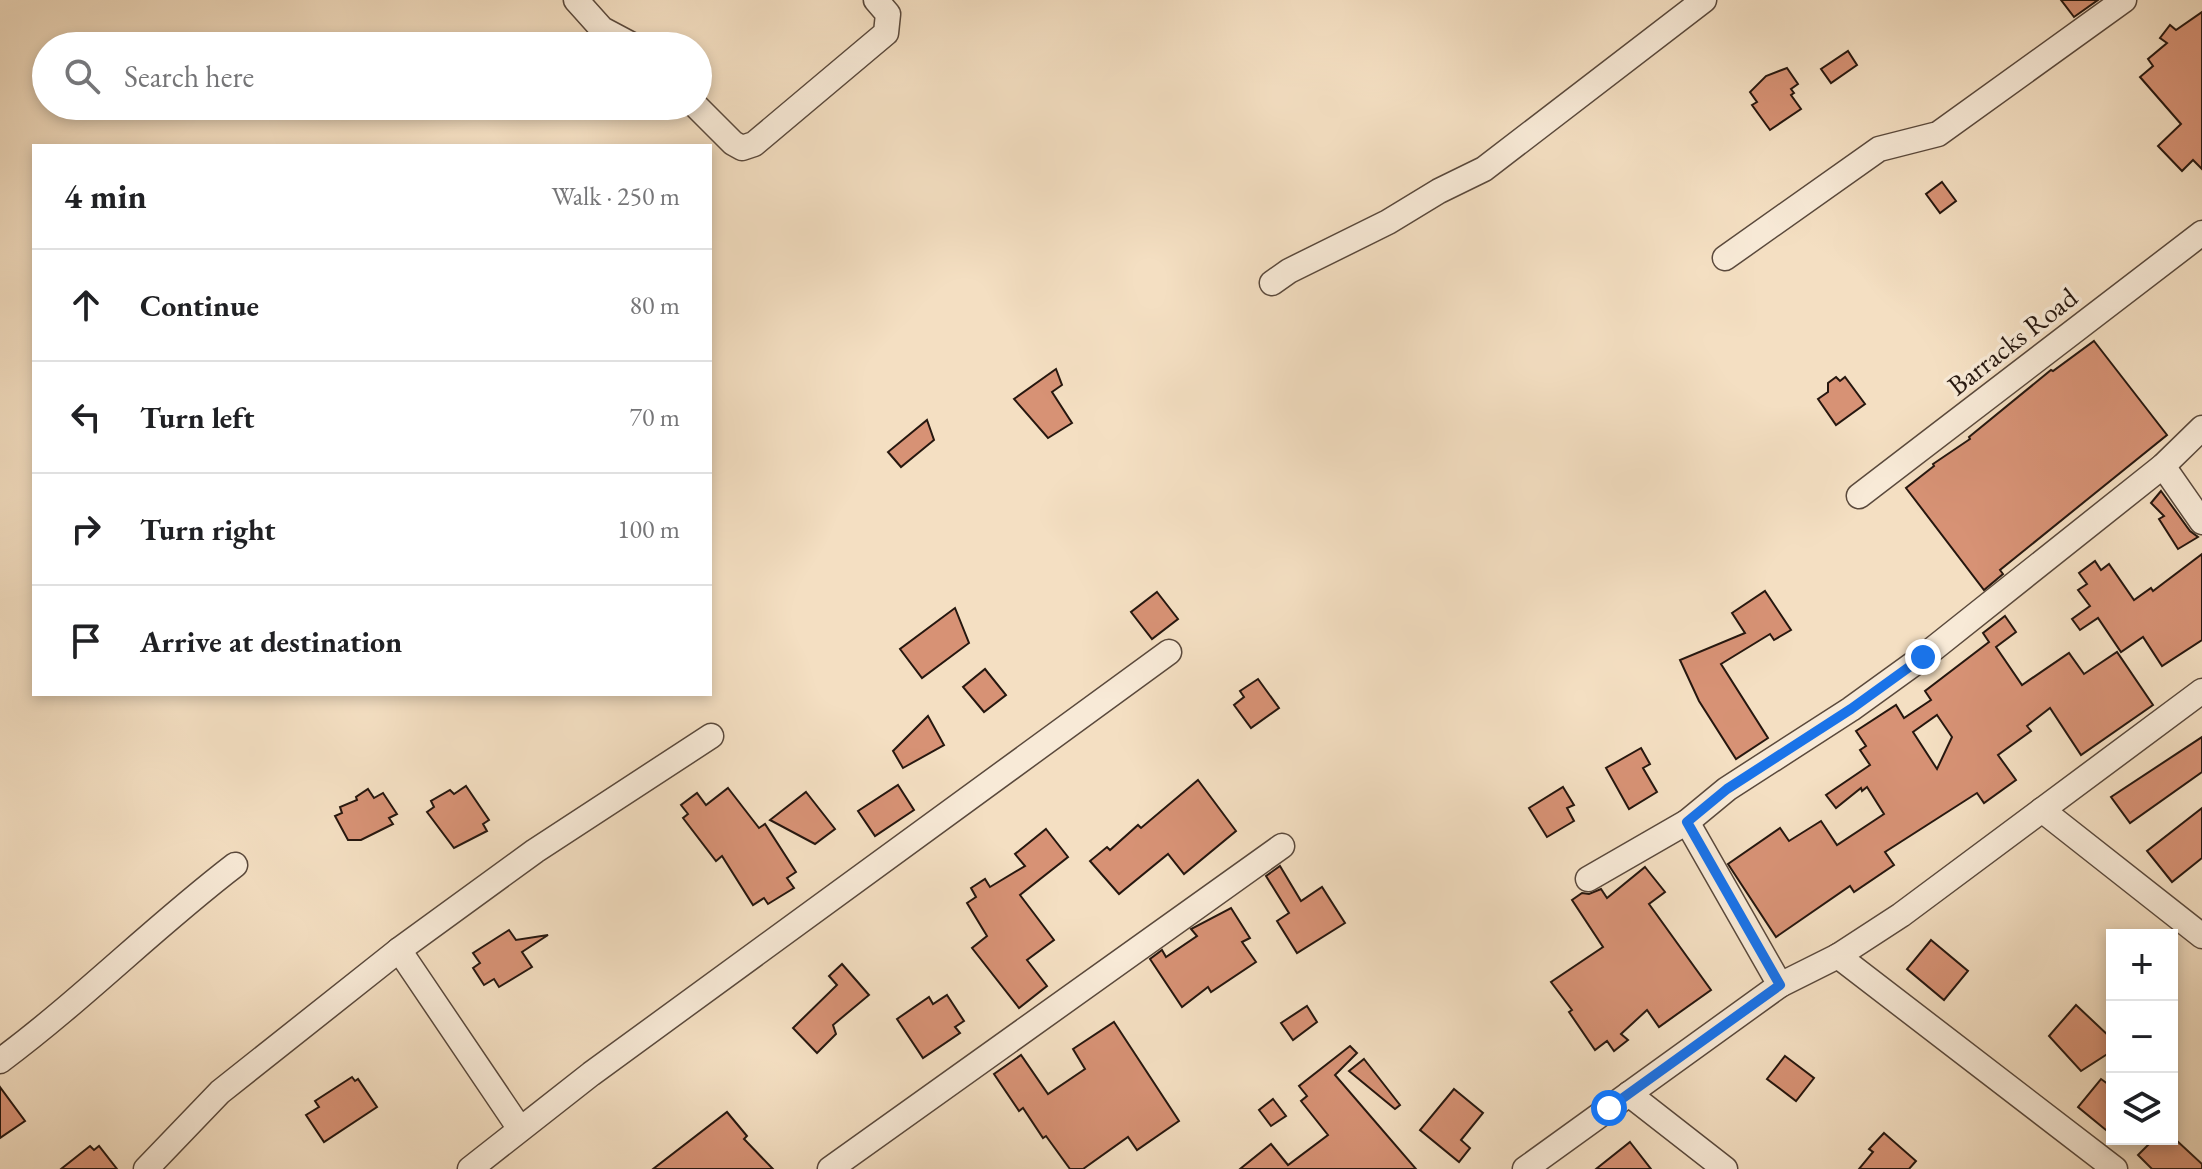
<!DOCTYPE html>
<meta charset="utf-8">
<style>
:root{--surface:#fff;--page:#f6f6f6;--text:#202124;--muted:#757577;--line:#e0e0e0}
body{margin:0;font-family:"EB Garamond",serif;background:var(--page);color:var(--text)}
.controls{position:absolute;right:24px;bottom:24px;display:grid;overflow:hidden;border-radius:0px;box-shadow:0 4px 12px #0003}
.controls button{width:72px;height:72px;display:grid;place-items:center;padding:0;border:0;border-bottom:2px solid var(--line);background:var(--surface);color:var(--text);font:40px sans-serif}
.stop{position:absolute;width:24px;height:24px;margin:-18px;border:6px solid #1a73e8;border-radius:50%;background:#fff}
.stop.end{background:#1a73e8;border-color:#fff;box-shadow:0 2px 8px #0008}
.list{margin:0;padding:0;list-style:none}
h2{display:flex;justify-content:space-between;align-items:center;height:104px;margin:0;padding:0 32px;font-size:34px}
h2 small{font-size:26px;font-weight:400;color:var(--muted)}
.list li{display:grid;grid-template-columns:52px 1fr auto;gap:24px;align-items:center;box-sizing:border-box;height:112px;padding:0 32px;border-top:2px solid var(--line)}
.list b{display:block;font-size:30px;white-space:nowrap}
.list em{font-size:26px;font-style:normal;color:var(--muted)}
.icon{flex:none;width:44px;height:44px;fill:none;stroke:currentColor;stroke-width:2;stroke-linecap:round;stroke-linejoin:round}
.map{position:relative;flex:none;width:2202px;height:1169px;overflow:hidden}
.search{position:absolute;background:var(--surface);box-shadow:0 4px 12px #0003;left:32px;top:32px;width:680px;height:88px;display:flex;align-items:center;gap:20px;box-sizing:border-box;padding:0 28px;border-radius:44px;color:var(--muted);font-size:30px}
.panel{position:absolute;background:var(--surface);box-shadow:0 4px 12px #0003;left:32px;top:144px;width:680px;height:552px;border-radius:0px}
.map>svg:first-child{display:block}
.building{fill:#d79275;stroke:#26170f;stroke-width:2;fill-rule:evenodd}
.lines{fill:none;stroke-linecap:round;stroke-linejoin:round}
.minor-casing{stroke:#5a493c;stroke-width:27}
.minor{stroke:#f8ead7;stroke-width:24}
.route{stroke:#1a73e8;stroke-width:10}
.labels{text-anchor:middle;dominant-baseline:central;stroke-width:7;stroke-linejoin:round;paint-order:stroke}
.street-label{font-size:28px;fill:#26170f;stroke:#f8ead7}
</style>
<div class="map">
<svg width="2202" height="1169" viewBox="0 0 2202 1169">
<rect width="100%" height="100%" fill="#f4dfc2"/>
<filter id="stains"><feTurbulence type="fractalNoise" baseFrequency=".0025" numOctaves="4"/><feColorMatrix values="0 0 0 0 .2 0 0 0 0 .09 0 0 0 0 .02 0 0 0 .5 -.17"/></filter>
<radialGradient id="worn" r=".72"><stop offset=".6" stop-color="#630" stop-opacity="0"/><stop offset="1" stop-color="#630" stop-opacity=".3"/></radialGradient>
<g class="building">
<polygon points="2061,0 2098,0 2074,17"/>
<polygon points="2202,12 2202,169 2193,160 2182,171 2158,146 2181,124 2140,77 2153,66 2148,59 2167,43 2160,38 2170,25 2176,30"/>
<polygon points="1848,51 1857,65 1831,83 1821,69"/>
<polygon points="1787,68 1798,84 1791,89 1794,93 1791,95 1801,109 1770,130 1752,105 1757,102 1750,92 1766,76"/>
<polygon points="1942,182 1956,201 1940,213 1926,194"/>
<polygon points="2094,341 2167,435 2000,570 2003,574 1984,590 1906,488 1934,466 1933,464 1970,439 1969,437 2051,370 2053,371"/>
<polygon points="1056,369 1062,385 1052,392 1072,423 1048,438 1014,399"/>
<polygon points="1836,377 1840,381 1845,377 1865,404 1836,425 1818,399 1828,392 1828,383"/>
<polygon points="927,420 934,440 901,467 888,452"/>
<polygon points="2161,491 2190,531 2198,537 2178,549 2159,519 2164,516 2151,503"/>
<polygon points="2202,554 2202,640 2162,666 2143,637 2121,652 2098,618 2080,630 2072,619 2090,606 2078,590 2087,584 2079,573 2095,561 2101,570 2109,564 2134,600 2151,588 2153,591"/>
<polygon points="1765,591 1791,630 1774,640 1770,634 1721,664 1768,738 1736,759 1699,701 1680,660 1745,633 1732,613"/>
<polygon points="1157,592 1178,619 1152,639 1131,612"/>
<polygon points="955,608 969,643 922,678 900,649"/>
<path d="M 2005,616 L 2016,632 L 1996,647 L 2022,685 L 2069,653 L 2084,674 L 2117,652 L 2153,705 L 2081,755 L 2050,708 L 2027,726 L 2031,731 L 1998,755 L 2016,780 L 1984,803 L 1977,793 L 1885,852 L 1894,865 L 1854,892 L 1850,886 L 1776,937 L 1728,864 L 1780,828 L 1789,841 L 1821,821 L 1837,845 L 1884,814 L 1867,787 L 1862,791 L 1861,788 L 1836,808 L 1826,795 L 1870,765 L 1860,750 L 1866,746 L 1856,731 L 1896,705 L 1904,718 L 1931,700 L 1925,691 L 1989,642 L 1983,633 ZM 1937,715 L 1952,737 L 1937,769 L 1913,732 Z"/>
<polygon points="985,669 1006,695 984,712 963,687"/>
<polygon points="1258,679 1279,708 1251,728 1234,705 1244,697 1240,691"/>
<polygon points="928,716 944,745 903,768 893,751"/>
<polygon points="2202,737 2202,772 2130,823 2111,797"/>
<polygon points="1641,748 1650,764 1643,768 1657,792 1629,809 1606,768"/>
<polygon points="1198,780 1236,831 1184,874 1168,854 1119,894 1090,861 1107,847 1110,850 1138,825 1141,828"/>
<polygon points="898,785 914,810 875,836 858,811"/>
<polygon points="466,786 489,820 483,824 487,831 454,848 427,812 434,807 431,801 450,790 454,794"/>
<polygon points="1563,787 1574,805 1567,808 1574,821 1547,837 1529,808"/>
<polygon points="728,788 759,828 765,824 796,872 787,878 794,888 768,904 764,898 753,905 722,856 716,861 683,818 688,814 681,805 697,793 706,805"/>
<polygon points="368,789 374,798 383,793 397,814 389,818 393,824 361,840 348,840 335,816 342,813 340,807 357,800 356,797"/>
<polygon points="806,792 835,829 815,844 770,820"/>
<polygon points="2202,808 2202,858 2172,882 2147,851"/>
<polygon points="1046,829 1068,857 1020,895 1054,940 1027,960 1047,986 1019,1008 972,948 987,936 967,903 976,897 971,888 985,879 990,887 1025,866 1015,854"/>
<polygon points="1280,866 1301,901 1322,887 1345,923 1297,953 1277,921 1289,913 1266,876"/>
<polygon points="1645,867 1665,892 1649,904 1711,990 1659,1027 1647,1010 1621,1034 1628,1040 1614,1051 1607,1041 1595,1050 1569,1012 1572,1010 1551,982 1603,947 1572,900 1582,893 1589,894 1601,889 1607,898"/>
<polygon points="1231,908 1250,938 1242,942 1256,962 1211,992 1208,987 1182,1007 1150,959 1162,950 1166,957 1197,936 1191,929"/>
<polygon points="509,930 516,940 548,935 522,952 532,967 499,987 494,979 484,985 473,968 480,963 473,953"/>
<polygon points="1931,940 1968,971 1944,1000 1907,969"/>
<polygon points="842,964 869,995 833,1025 836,1034 817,1053 793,1028 837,985 829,976"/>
<polygon points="947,995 964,1021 955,1027 960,1033 923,1058 897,1019 929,997 933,1004"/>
<polygon points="2076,1005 2112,1039 2112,1051 2081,1071 2049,1036"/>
<polygon points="1307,1006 1317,1022 1293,1040 1281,1023"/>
<polygon points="1114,1022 1179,1121 1137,1150 1128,1137 1083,1169 1070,1169 1046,1136 1043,1138 1023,1108 1019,1111 994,1074 1021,1055 1048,1094 1085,1069 1073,1049"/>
<polygon points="1350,1046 1357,1053 1335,1075 1416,1169 1240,1169 1271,1144 1288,1165 1328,1135 1301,1101 1307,1096 1299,1086"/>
<polygon points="1785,1056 1814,1078 1796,1101 1767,1079"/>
<polygon points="1364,1059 1400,1105 1395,1109 1349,1071"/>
<polygon points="352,1077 355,1081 358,1079 377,1107 324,1142 306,1115 319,1107 315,1101"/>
<polygon points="2101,1079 2112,1087 2112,1135 2078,1107"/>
<polygon points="0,1087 25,1121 0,1138"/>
<polygon points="1454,1089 1483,1113 1461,1140 1470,1148 1459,1162 1420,1130"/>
<polygon points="1273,1099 1286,1116 1271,1126 1259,1110"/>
<polygon points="727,1112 747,1136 744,1139 773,1169 653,1169"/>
<polygon points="1884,1133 1916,1161 1909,1169 1859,1169 1873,1152 1869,1149"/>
<polygon points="2154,1139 2175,1139 2202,1164 2202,1169 2152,1169 2138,1155"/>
<polygon points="1630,1142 1651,1169 1596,1169"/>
<polygon points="90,1146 94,1150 99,1146 117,1169 61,1169"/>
</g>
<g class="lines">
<g class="minor-casing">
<g id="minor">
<polyline points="576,0 602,29 634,46"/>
<polyline points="696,106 733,143 742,148 754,144 886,33 888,14 876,0"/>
<polyline points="1725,258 1879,149 1938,134 2124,0"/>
<polyline points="1272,283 1289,271 1388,222 1439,191 1484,169 1704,0"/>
<polyline points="2163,466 2202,522"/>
<polyline points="1859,496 2202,233"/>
<polyline points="2042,810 2202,936"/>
<polyline points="1687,822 1780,985"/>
<polyline points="1588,879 1687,822 1727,789 1851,709 1923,657 2163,466 2202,428"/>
<polyline points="399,950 520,1129"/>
<polyline points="1838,956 2115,1169"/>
<path d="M 0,1061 C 82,1000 154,927 235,865"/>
<polyline points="1629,1094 1725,1169"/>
<polyline points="146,1169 220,1092 399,950 535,851 711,736"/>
<polyline points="470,1169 591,1074 1169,652"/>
<polyline points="830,1169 1282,846"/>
<polyline points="1525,1169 1780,985 1838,956 1901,915 2202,691"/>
</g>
</g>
<use href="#minor" class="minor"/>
</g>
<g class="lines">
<polyline class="route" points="1609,1108 1780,985 1687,822 1727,789 1851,709 1923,657"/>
</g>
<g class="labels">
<g class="street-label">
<text transform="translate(2012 341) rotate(-38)">Barracks Road</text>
</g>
</g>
<rect width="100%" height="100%" filter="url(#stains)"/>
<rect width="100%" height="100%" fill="url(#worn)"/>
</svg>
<div class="controls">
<button>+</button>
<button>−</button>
<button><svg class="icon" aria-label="layers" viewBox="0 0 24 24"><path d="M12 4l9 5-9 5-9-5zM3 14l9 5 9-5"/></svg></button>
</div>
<div class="stop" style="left:1609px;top:1108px"></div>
<div class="stop end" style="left:1923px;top:657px"></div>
<div class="search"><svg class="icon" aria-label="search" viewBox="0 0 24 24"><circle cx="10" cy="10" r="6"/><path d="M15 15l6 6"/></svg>Search here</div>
<section class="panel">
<h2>4 min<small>Walk · 250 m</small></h2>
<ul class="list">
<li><svg class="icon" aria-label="ahead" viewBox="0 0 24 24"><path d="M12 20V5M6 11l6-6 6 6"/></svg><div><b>Continue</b></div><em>80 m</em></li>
<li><svg class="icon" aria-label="left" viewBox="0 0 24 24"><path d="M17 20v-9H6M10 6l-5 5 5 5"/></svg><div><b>Turn left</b></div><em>70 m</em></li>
<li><svg class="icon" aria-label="right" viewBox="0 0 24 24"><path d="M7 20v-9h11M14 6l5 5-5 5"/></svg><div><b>Turn right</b></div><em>100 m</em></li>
<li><svg class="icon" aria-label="arrive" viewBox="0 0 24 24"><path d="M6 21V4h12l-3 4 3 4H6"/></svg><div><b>Arrive at destination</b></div></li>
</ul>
</section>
</div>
